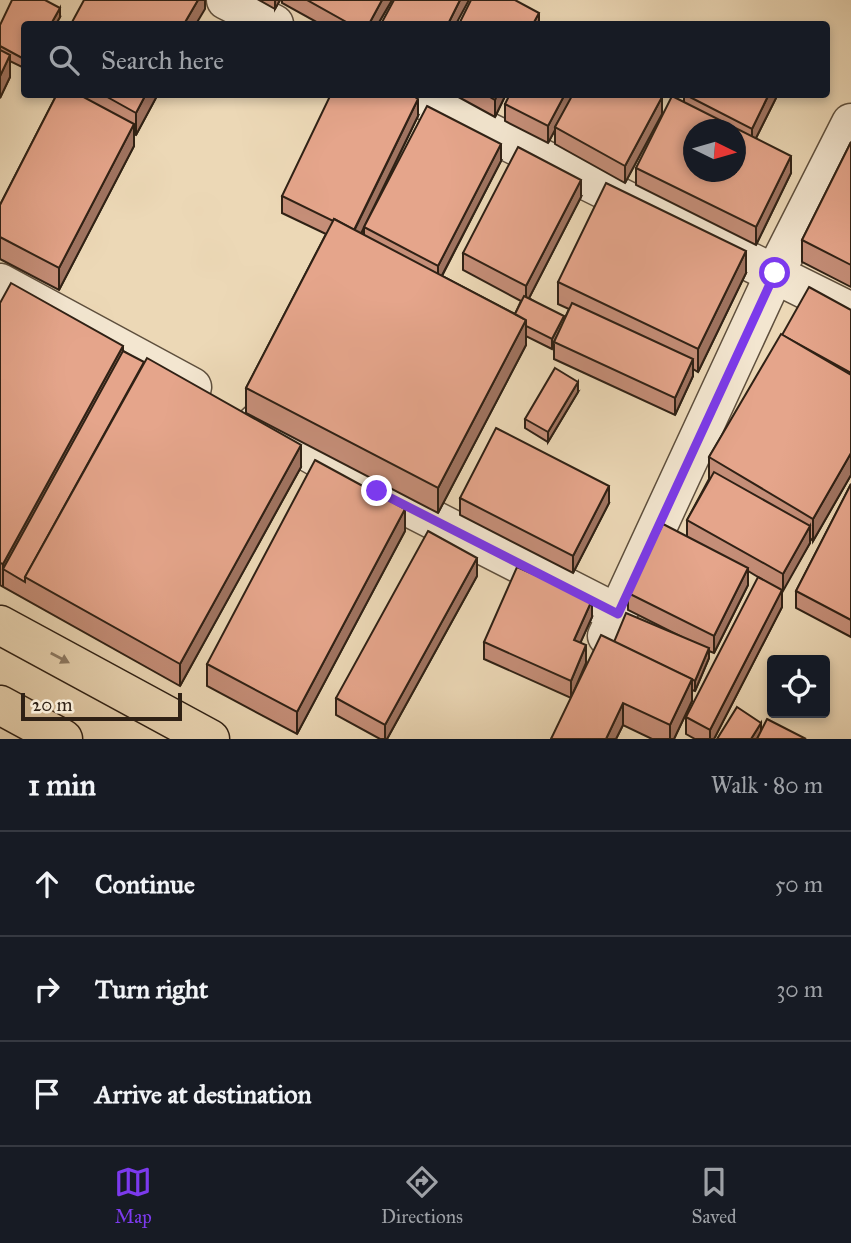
<!DOCTYPE html>
<meta charset="utf-8">
<style>
:root{--surface:#171b24;--page:#242831;--text:#f1f3f6;--muted:#9ea1a6;--line:#363941;--accent:#7c3aed}
body{margin:0;font-family:"IM FELL Great Primer",serif;background:var(--page);color:var(--text)}
.controls{position:absolute;right:21px;bottom:21px;display:grid;overflow:hidden;border-radius:7px;box-shadow:0 4px 10px #0003}
.controls button{width:63px;height:63px;display:grid;place-items:center;padding:0;border:0;border-bottom:2px solid var(--line);background:var(--surface);color:var(--text);font:35px sans-serif}
.compass{position:absolute;left:683px;top:119px;width:63px;height:63px;border-radius:50%;background:var(--surface);box-shadow:0 4px 10px #0003;rotate:95deg}
.scale{position:absolute;left:21px;bottom:18px;width:161px;box-sizing:border-box;padding-left:7px;border:4px solid #2f2115;border-top:0;font-size:19px;line-height:24px;white-space:nowrap;color:#2f2115;-webkit-text-stroke:5px #f3e6d0;paint-order:stroke}
.stop{position:absolute;width:21px;height:21px;margin:-16px;border:5px solid #7c3aed;border-radius:50%;background:#fff}
.stop.end{background:#7c3aed;border-color:#fff;box-shadow:0 2px 7px #0008}
.list{margin:0;padding:0;list-style:none}
h2{display:flex;justify-content:space-between;align-items:center;height:91px;margin:0;padding:0 28px;font-size:30px}
h2 small{font-size:23px;font-weight:400;color:var(--muted)}
.list li{display:grid;grid-template-columns:46px 1fr auto;gap:21px;align-items:center;box-sizing:border-box;height:105px;padding:0 28px;border-top:2px solid var(--line)}
.list b{display:block;font-size:26px;white-space:nowrap}
.list em{font-size:23px;font-style:normal;color:var(--muted)}
.icon{flex:none;width:38px;height:38px;fill:none;stroke:currentColor;stroke-width:2;stroke-linecap:round;stroke-linejoin:round}
.map{position:relative;flex:none;width:851px;height:739px;overflow:hidden}
.search{position:absolute;background:var(--surface);box-shadow:0 4px 10px #0003;left:21px;right:21px;top:21px;height:77px;display:flex;align-items:center;gap:18px;box-sizing:border-box;padding:0 24px;border-radius:7px;color:var(--muted);font-size:26px}
.sheet{height:406px;background:var(--surface)}
nav{display:flex;justify-content:space-around;align-items:center;box-sizing:border-box;height:98px;border-top:2px solid var(--line);background:var(--surface);font-size:19px;color:var(--muted)}
nav a{display:grid;justify-items:center;gap:4px}
nav .on{color:var(--accent)}
.map>svg:first-child{display:block}
.lines{fill:none;stroke-linecap:round;stroke-linejoin:round}
.minor-casing{stroke:#5e4f3d;stroke-width:41}
.major-casing{stroke:#2f2115;stroke-width:41}
.minor{stroke:#f3e6d0;stroke-width:38}
.major{stroke:#ecd8b6;stroke-width:38}
.wall{fill:#c58e78;stroke:#2f2115;stroke-width:2}
.shaded-wall{fill:#a07461;stroke:#2f2115;stroke-width:2}
.building{fill:#e5a58b;stroke:#2f2115;stroke-width:2;fill-rule:evenodd}
.oneway{fill:#8e7c66}
.route{stroke:#7c3aed;stroke-width:9}
</style>
<div class="map">
<svg width="851" height="739" viewBox="0 0 851 739">
<rect width="100%" height="100%" fill="#ecd8b6"/>
<filter id="stains"><feTurbulence type="fractalNoise" baseFrequency=".00286" numOctaves="4"/><feColorMatrix values="0 0 0 0 .2 0 0 0 0 .09 0 0 0 0 .02 0 0 0 .5 -.17"/></filter>
<radialGradient id="worn" r=".72"><stop offset=".6" stop-color="#630" stop-opacity="0"/><stop offset="1" stop-color="#630" stop-opacity=".3"/></radialGradient>
<g class="lines">
<g class="minor-casing">
<g id="minor">
<polyline points="226,0 274,24"/>
<polyline points="412,94 851,312"/>
<polyline points="0,283 192,387"/>
<polyline points="257,423 377,491 618,614"/>
<polyline points="607,636 775,273 851,123"/>
</g>
</g>
<g class="major-casing">
<g id="major">
<polyline points="0,625 210,739"/>
<polyline points="0,705 63,739"/>
</g>
</g>
<use href="#minor" class="minor"/>
<use href="#major" class="major"/>
</g>
<g class="wall">
<polygon points="259,0 280,0 275,9"/>
<polygon points="282,0 392,0 378,24 320,24 282,3"/>
<polygon points="60,17 56,24 24,24 24,68 10,61 10,77 0,98 0,25"/>
<polygon points="57,94 158,94 136,135 134,134 134,146 59,290 0,259 0,205"/>
<polygon points="453,94 506,94 495,117"/>
<polygon points="684,94 778,94 756,138 791,173 756,245 636,185 636,168 684,102"/>
<polygon points="505,104 662,114 625,183 555,144 555,130 548,143 505,121"/>
<polygon points="418,116 361,234 364,235 364,227 501,161 442,276 515,314 521,301 463,270 463,253 581,197 529,298 564,320 569,309 558,304 558,282 746,273 698,372 693,369 693,376 675,415 554,359 554,344 552,349 526,336 526,345 438,513 246,413 246,388 326,234 282,213 282,196"/>
<polygon points="851,142 851,287 802,262 802,240"/>
<polygon points="0,303 123,351 301,467 180,686 0,585"/>
<polygon points="851,310 851,475 813,541 810,538 810,543 782,591 782,607 714,739 695,739 686,734 686,717 768,583 748,571 748,585 714,653 709,651 709,658 695,691 692,690 692,701 674,739 652,739 623,725 616,739 551,739 614,642 680,636 628,610 628,593 687,536 687,520 709,479 709,457 782,335"/>
<polygon points="578,392 548,442 525,428 525,419"/>
<polygon points="851,484 851,637 796,608 796,591"/>
<polygon points="460,498 609,503 573,573 460,515"/>
<polygon points="405,531 297,734 207,686 207,664"/>
<polygon points="477,576 387,739 380,739 336,715 336,698"/>
<polygon points="592,617 580,643 586,663 571,698 484,659 484,642"/>
</g>
<g class="shaded-wall">
<polygon points="198,0 205,0 205,9 196,24 184,24"/>
<polygon points="275,0 280,0 275,9"/>
<polygon points="382,0 392,0 378,24 369,24"/>
<polygon points="460,0 469,0 456,24 448,24"/>
<polygon points="60,8 60,17 56,24 51,24"/>
<polygon points="539,13 539,24 533,24"/>
<polygon points="10,55 10,77 0,98 0,76"/>
<polygon points="146,94 158,94 136,135 136,113"/>
<polygon points="497,94 506,94 495,117 495,100"/>
<polygon points="565,94 574,94 555,127 555,130 548,143 548,126"/>
<polygon points="769,94 778,94 752,146 752,129"/>
<polygon points="662,97 662,114 625,183 625,166"/>
<polygon points="418,99 418,116 354,248 354,231"/>
<polygon points="134,124 134,146 59,290 59,268"/>
<polygon points="501,144 501,161 438,283 438,266"/>
<polygon points="791,156 791,173 756,245 756,227"/>
<polygon points="581,180 581,197 526,304 526,286"/>
<polygon points="746,251 746,273 698,372 698,349"/>
<polygon points="564,316 564,326 554,342 552,349 552,339"/>
<polygon points="526,320 526,345 438,513 438,488"/>
<polygon points="123,346 123,368 3,569 3,586 3,564"/>
<polygon points="693,359 693,376 675,415 675,398"/>
<polygon points="578,382 578,392 548,442 548,432"/>
<polygon points="301,445 301,467 180,686 180,664"/>
<polygon points="851,453 851,475 813,541 813,519"/>
<polygon points="609,486 609,503 573,573 573,556"/>
<polygon points="405,509 405,531 297,734 297,712"/>
<polygon points="810,526 810,543 783,591 783,574"/>
<polygon points="477,558 477,576 387,739 385,739 385,725"/>
<polygon points="748,568 748,585 714,653 714,636"/>
<polygon points="782,590 782,607 714,739 710,739 710,730"/>
<polygon points="592,600 592,617 574,657 574,640"/>
<polygon points="586,645 586,663 571,698 571,681"/>
<polygon points="709,648 709,658 695,691 695,681"/>
<polygon points="692,679 692,701 674,739 670,739 670,725"/>
<polygon points="623,703 623,725 616,739 606,739"/>
<polygon points="761,723 761,732 757,739 751,739"/>
</g>
<g class="building">
<polygon points="12,0 45,0 60,8 51,24 24,24 24,59 0,46 0,25"/>
<polygon points="84,0 198,0 184,24 71,24"/>
<polygon points="307,0 382,0 369,24 350,24"/>
<polygon points="394,0 460,0 448,24 381,24"/>
<polygon points="471,0 515,0 539,13 533,24 459,24"/>
<polygon points="0,50 10,55 0,76"/>
<polygon points="57,94 78,94 134,124 59,268 0,237 0,205"/>
<polygon points="102,94 146,94 136,113"/>
<polygon points="331,94 410,94 418,99 354,230 334,219 333,221 282,196"/>
<polygon points="485,94 497,94 495,100"/>
<polygon points="510,94 565,94 548,126 505,104"/>
<polygon points="573,94 657,94 662,97 625,166 555,127"/>
<polygon points="684,94 769,94 752,129"/>
<path d="M 672,96 L 791,156 L 756,227 L 636,168 ZM 694,130 L 736,130 L 736,172 L 694,172 Z"/>
<polygon points="427,106 501,144 438,266 364,227"/>
<polygon points="851,142 851,265 802,240"/>
<polygon points="518,147 581,180 526,286 463,253"/>
<polygon points="606,183 746,251 698,349 558,282"/>
<polygon points="334,219 526,320 438,488 246,388"/>
<polygon points="11,283 123,346 3,564 0,563 0,303"/>
<polygon points="809,287 851,310 851,373 782,335"/>
<polygon points="524,296 564,316 552,339 526,326 526,320 515,314"/>
<polygon points="572,303 693,359 675,398 554,342"/>
<polygon points="781,334 851,375 851,453 813,519 709,457"/>
<polygon points="123,351 144,362 25,577 25,582 3,569"/>
<polygon points="147,358 301,445 180,664 25,577"/>
<polygon points="555,368 578,382 548,432 525,419"/>
<polygon points="496,428 609,486 573,556 460,498"/>
<polygon points="315,460 405,509 297,712 207,664"/>
<polygon points="714,472 810,526 783,574 687,520"/>
<polygon points="851,484 851,620 796,591"/>
<polygon points="663,524 748,568 714,636 628,593"/>
<polygon points="428,531 477,558 385,725 336,698"/>
<polygon points="517,567 592,600 574,640 586,645 571,681 484,642"/>
<polygon points="758,577 782,590 710,730 686,717"/>
<polygon points="626,613 709,648 695,681 614,642"/>
<polygon points="601,635 692,679 670,725 623,703 606,739 551,739"/>
<polygon points="737,707 761,723 751,739 717,739"/>
<polygon points="767,719 806,739 757,739"/>
</g>
<defs><path id="oneway-solid" d="M-6-.8H1V-3.2L6.5 0L1 3.2V.8H-6Z" transform="scale(1.75)"/></defs>
<use class="oneway" href="#oneway-solid" transform="translate(60 658) rotate(28)"/>
<g class="lines">
<polyline class="route" points="377,491 618,614 775,273"/>
</g>
<rect width="100%" height="100%" filter="url(#stains)"/>
<rect width="100%" height="100%" fill="url(#worn)"/>
</svg>
<div class="controls">
<button><svg class="icon" aria-label="locate" viewBox="0 0 24 24"><circle cx="12" cy="12" r="6"/><path d="M12 2v4M12 18v4M2 12h4M18 12h4"/></svg></button>
</div>
<svg class="compass" viewBox="-18 -18 36 36"><path d="M0-13l5 13h-10z" fill="#e53935"/><path d="M0 13l5-13h-10z" fill="#9ea1a6"/></svg>
<div class="scale">20 m</div>
<div class="stop" style="left:775px;top:273px"></div>
<div class="stop end" style="left:377px;top:491px"></div>
<div class="search"><svg class="icon" aria-label="search" viewBox="0 0 24 24"><circle cx="10" cy="10" r="6"/><path d="M15 15l6 6"/></svg>Search here</div>
</div>
<section class="sheet">
<h2>1 min<small>Walk · 80 m</small></h2>
<ul class="list">
<li><svg class="icon" aria-label="ahead" viewBox="0 0 24 24"><path d="M12 20V5M6 11l6-6 6 6"/></svg><div><b>Continue</b></div><em>50 m</em></li>
<li><svg class="icon" aria-label="right" viewBox="0 0 24 24"><path d="M7 20v-9h11M14 6l5 5-5 5"/></svg><div><b>Turn right</b></div><em>30 m</em></li>
<li><svg class="icon" aria-label="arrive" viewBox="0 0 24 24"><path d="M6 21V4h12l-3 4 3 4H6"/></svg><div><b>Arrive at destination</b></div></li>
</ul>
</section>
<nav>
<a class="on"><svg class="icon" aria-label="map" viewBox="0 0 24 24"><path d="M3 6l6-2 6 2 6-2v14l-6 2-6-2-6 2zM9 4v14M15 6v14"/></svg>Map</a>
<a><svg class="icon" aria-label="directions" viewBox="0 0 24 24"><path d="M12 3l9 9-9 9-9-9zM9 14v-3h6M13 9l2 2-2 2"/></svg>Directions</a>
<a><svg class="icon" aria-label="saved" viewBox="0 0 24 24"><path d="M7 4h10v16l-5-4-5 4z"/></svg>Saved</a>
</nav>
